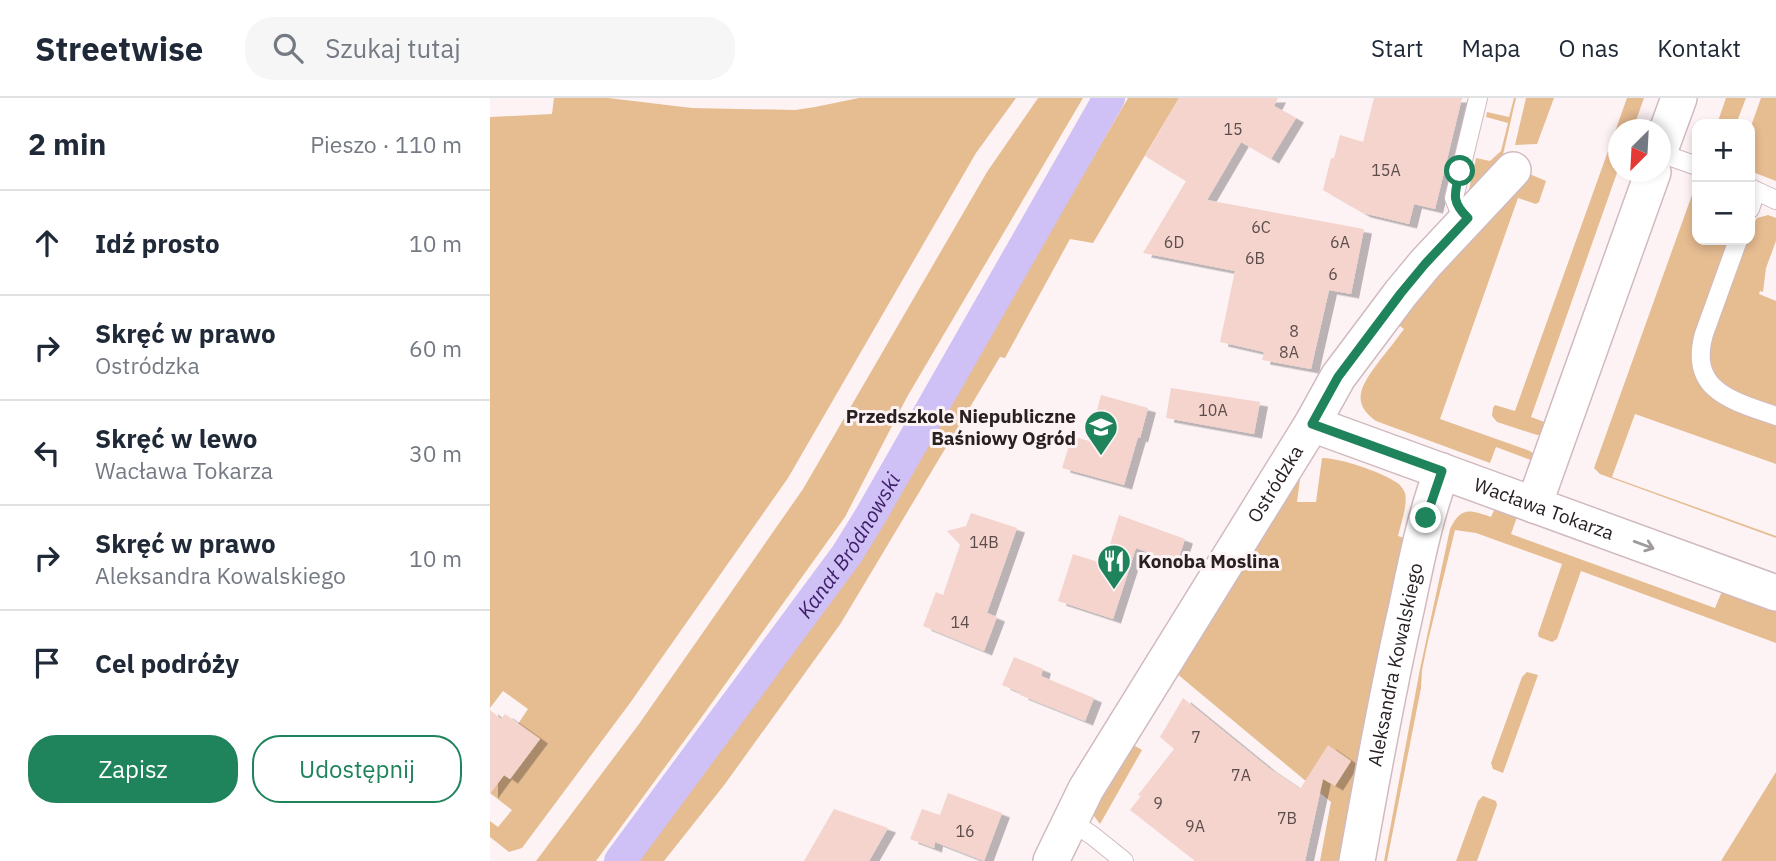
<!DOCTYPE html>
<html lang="pl">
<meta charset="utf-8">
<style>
:root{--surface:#fff;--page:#f6f6f7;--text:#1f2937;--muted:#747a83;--line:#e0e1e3;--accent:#1f835c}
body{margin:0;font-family:"IBM Plex Sans",sans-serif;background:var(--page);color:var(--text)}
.controls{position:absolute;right:21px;top:21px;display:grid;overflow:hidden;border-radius:14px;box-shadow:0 4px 10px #0003}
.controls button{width:63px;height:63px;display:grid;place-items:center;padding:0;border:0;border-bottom:2px solid var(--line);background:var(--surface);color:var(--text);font:35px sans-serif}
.compass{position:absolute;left:1118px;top:21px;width:63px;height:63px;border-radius:50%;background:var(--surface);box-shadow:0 4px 10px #0003;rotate:204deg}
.stop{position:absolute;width:21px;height:21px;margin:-16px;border:5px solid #1f835c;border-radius:50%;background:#fff}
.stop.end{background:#1f835c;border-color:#fff;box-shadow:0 2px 7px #0008}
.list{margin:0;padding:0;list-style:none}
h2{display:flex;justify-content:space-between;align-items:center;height:91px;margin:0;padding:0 28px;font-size:30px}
h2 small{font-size:23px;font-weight:400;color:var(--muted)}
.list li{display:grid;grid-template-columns:46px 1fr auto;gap:21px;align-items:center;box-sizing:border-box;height:105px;padding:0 28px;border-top:2px solid var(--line)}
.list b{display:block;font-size:26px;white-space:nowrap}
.list p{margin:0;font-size:23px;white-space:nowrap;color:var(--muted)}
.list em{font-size:23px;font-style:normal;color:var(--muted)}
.actions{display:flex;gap:14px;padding:21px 28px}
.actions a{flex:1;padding:16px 0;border:2px solid var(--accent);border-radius:28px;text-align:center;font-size:24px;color:var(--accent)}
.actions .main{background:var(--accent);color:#fff}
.icon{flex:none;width:38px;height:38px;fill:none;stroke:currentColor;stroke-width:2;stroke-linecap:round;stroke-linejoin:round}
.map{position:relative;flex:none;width:1286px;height:763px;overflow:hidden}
header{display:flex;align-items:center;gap:42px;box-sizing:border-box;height:98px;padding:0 35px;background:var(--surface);border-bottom:2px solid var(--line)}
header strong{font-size:33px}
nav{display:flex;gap:38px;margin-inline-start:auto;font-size:24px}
.search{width:490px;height:63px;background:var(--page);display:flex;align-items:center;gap:18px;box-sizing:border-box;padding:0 24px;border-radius:28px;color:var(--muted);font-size:26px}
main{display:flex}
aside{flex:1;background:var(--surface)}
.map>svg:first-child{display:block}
.green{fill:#e6bc91}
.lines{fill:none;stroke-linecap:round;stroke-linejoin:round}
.canal{stroke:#cfc0f5;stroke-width:32}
.building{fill:#f4d4cc;filter:url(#shadow)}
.service-casing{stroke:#d1babf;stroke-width:20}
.minor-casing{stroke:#d1babf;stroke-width:38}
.service{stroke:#fff;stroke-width:18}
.minor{stroke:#fff;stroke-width:35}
.oneway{stroke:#9f9b9c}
.route{stroke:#1f835c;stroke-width:9}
.labels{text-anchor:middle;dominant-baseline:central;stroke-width:6;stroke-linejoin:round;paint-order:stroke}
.number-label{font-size:16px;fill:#5c4d4c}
.poi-label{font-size:19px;font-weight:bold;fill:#292022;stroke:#fdf3f5;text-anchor:end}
.street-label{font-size:19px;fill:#292022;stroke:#fdf3f5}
.water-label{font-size:21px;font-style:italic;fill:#3c1d68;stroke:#fdf3f5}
</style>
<header>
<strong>Streetwise</strong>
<div class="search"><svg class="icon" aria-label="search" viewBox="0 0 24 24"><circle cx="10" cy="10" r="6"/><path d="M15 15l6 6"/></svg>Szukaj tutaj</div>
<nav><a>Start</a><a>Mapa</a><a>O nas</a><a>Kontakt</a></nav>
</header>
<main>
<aside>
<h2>2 min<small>Pieszo · 110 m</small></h2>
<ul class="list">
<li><svg class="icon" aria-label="ahead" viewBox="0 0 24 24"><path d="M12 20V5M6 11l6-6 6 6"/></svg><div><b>Idź prosto</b></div><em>10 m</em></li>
<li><svg class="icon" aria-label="right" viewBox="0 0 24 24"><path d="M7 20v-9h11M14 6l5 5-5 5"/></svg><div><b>Skręć w prawo</b><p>Ostródzka</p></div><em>60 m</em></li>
<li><svg class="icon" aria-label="left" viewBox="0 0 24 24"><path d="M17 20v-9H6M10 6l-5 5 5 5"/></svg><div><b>Skręć w lewo</b><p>Wacława Tokarza</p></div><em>30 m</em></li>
<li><svg class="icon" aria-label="right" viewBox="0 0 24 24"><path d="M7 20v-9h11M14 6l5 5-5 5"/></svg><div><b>Skręć w prawo</b><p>Aleksandra Kowalskiego</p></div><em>10 m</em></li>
<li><svg class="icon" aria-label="arrive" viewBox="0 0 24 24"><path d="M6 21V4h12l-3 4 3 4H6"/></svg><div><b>Cel podróży</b></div></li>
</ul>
<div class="actions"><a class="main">Zapisz</a><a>Udostępnij</a></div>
</aside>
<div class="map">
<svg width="1286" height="763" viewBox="0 0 1286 763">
<defs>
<filter id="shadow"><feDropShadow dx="8" dy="4.5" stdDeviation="0" flood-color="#0004"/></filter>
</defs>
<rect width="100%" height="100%" fill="#fdf3f5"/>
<g class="green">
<polygon points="64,0 118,0 202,10 305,12 325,9 369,0 526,0 486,55 298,380 140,605 32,750 19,754 0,739 0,723 8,729 22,712 0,695 14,677 20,681 50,641 28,626 38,611 13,593 0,610 0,19 62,16"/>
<polygon points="548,0 593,0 417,299 355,419 211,620 106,763 46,763 149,626 313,391 497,74"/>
<polygon points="638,0 689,0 603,145 580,141 515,260 510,259 351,525 235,686 174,763 144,763 373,452"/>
<polygon points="1024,0 1026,0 1012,61 981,93 979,92 986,60 1000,63 1011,53 1018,25 996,19 997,14 1019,19"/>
<polygon points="1036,0 1064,0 1047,46 1025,47"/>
<polygon points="1137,0 1154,0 1143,31 1128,32 1128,72 1041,319 1060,326 1052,336 1047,337 1007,324 1002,318 1003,310 1005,307 1025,313"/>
<polygon points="1236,0 1256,0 1246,26 1227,26"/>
<polygon points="1271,0 1286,0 1286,83 1260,73 1260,31"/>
<path d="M 1035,74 L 1056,83 L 1049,104 L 1046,106 L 1028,100 L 950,321 L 1040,353 L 1045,357 L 1046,364 L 1006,349 L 1000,365 L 886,323 C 857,303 875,283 890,262 C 898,252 906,242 914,231 L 906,225 L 1029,91 Z"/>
<polygon points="1207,83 1207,142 1241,142 1208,278 1286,326 1286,366 1145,316 1122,379 1286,438 1286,440 1110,376 1104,370"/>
<polygon points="1278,117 1286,120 1286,143 1276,170 1273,194 1270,193 1269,196 1286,203 1286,310 1234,289 1219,271 1219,246 1257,142 1260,142 1260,133 1267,120"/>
<path d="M 832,360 C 847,359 891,374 904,383 C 909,385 913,390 915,395 C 918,407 911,425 908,438 L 917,441 L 852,763 L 830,763 L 841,704 L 686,575 L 811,374 L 807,404 L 826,404 Z"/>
<path d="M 1006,408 L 1028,416 L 1021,436 L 1225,510 L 1233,491 L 1286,510 L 1286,545 L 1091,473 L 1067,541 L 1062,544 L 1049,539 L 1048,536 L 1072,466 L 986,435 L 965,432 L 938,543 L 932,572 L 931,590 L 897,763 L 894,763 L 930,571 L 960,431 C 971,408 980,412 1001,419 Z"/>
<polygon points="1037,574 1048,577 1013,675 1003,671 1001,665 1032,579"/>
<polygon points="640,645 652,652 610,726 601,714"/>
<polygon points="1286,674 1286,763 1231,763"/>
<polygon points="993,698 1006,703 1007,707 987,763 966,763 988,703"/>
</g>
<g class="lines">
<path class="canal" id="s1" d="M 130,763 L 357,456 L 381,417 L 619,0"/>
</g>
<g class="building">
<polygon points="689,0 788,0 784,8 806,20 781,61 751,44 717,102 874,131 861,196 839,192 821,271 772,262 774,254 730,244 745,173 653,155 696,83 655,58"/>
<polygon points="884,0 972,0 945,111 924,106 919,126 873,115 833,92 841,60 844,60 850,37 873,44"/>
<polygon points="681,290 770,304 764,336 676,320"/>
<polygon points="611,297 658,310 650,340 648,339 634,387 572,370 582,338 599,343"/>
<polygon points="481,415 527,430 497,515 507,519 494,553 433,528 446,494 453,497 470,447 457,433 476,428"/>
<polygon points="629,417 695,441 687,465 646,450 623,521 568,503 583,456 614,466"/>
<polygon points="524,559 553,571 551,578 604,600 595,623 530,597 531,595 512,587"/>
<polygon points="693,600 779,670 810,691 838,647 861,663 845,688 833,681 815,763 705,763 640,712 651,698 648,697 684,651 670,639"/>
<polygon points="0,612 11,621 15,616 50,641 20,681 14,677 0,696"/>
<polygon points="458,695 512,715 494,763 445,744 444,750 420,741 432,711 450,717"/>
<polygon points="344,711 398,730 379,763 314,763"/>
</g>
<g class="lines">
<g class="service-casing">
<g id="service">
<polyline points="1170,55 1207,68"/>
<polyline points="1260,90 1286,102"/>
<polyline points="1260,111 1266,93"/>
<polyline points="978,120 968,110 964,100 988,0"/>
<path d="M 1248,142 L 1214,236 C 1198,293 1243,303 1286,318"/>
<polyline points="581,723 603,738 634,763"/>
</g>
</g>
<g class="minor-casing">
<g id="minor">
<polyline points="1170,52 1189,0"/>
<path id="s2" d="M 822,326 L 1286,495"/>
<polyline points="1044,407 1163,74"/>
<path id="s3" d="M 561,763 L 596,691 L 822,326 L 848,279 L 911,195 L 935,166 L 1023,72"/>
<path id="s4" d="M 867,763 C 882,679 897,595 916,512 C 926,465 935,418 952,373"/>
</g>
</g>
<use href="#service" class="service"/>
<use href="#minor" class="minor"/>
</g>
<defs><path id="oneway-shaft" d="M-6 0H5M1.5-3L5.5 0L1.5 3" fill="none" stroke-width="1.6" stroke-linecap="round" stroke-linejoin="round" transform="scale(1.75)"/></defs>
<use class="oneway" href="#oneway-shaft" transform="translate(1154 447) rotate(20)"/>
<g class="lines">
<path class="route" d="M 936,420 L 952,373 L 822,326 L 848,279 L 911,195 L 935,166 L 978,120 C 960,103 965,95 970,73"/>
</g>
<defs>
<g id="school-pin" transform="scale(1.75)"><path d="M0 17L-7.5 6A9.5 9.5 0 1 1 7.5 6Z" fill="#1f835c" stroke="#fdf3f5"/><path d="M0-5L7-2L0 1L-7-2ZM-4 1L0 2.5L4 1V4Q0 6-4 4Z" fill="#fff"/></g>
<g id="restaurant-pin" transform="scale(1.75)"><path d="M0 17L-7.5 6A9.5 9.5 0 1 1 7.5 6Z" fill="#1f835c" stroke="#fdf3f5"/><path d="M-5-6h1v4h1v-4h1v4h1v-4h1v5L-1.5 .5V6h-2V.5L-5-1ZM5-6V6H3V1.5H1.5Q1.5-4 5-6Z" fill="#fff"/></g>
</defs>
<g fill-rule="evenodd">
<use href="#school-pin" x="611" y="329"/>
<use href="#restaurant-pin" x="624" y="463"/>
</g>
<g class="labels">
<g class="number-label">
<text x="743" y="31">15</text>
<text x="896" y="72">15A</text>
<text x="771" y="129">6C</text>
<text x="684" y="144">6D</text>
<text x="850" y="144">6A</text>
<text x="765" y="160">6B</text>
<text x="843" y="176">6</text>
<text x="804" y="233">8</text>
<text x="799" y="254">8A</text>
<text x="723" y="312">10A</text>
<text x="494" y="444">14B</text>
<text x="470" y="524">14</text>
<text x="706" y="639">7</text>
<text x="751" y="677">7A</text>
<text x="668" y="705">9</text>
<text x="797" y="720">7B</text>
<text x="705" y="728">9A</text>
<text x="475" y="733">16</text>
</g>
<g class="poi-label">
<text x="586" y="318">Przedszkole Niepubliczne<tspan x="586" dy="22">Baśniowy Ogród</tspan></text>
<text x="648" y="463" text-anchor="start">Konoba Moslina</text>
</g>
<g class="street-label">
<text stroke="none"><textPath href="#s3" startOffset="439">Ostródzka</textPath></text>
<text stroke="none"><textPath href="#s2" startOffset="247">Wacława Tokarza</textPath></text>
<text stroke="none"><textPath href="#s4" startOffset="200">Aleksandra Kowalskiego</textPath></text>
</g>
<g class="water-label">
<text stroke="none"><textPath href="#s1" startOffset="390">Kanał Bródnowski</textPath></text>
</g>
</g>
</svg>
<div class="controls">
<button>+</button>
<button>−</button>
</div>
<svg class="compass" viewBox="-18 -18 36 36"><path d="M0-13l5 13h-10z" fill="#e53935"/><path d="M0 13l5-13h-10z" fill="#747a83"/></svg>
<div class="stop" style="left:970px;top:73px"></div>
<div class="stop end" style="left:936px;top:420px"></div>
</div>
</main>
